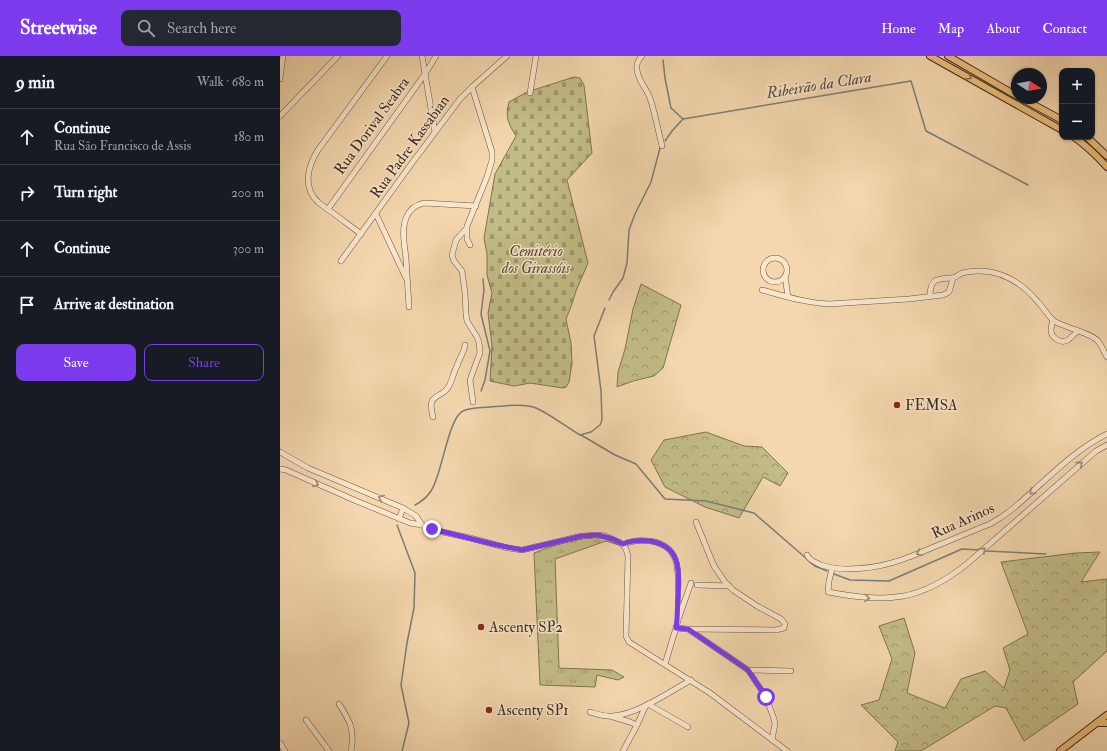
<!DOCTYPE html>
<meta charset="utf-8">
<style>
:root{--surface:#171b24;--page:#242831;--text:#f1f3f6;--muted:#9ea1a6;--line:#363941;--accent:#7c3aed}
body{margin:0;font-family:"IM FELL Double Pica",serif;background:var(--page);color:var(--text)}
.controls{position:absolute;right:12px;top:12px;display:grid;overflow:hidden;border-radius:8px;box-shadow:0 1px 3px #0004}
.controls button{width:36px;height:36px;display:grid;place-items:center;padding:0;border:0;border-bottom:1px solid var(--line);background:var(--surface);color:var(--text);font:20px sans-serif}
.compass{position:absolute;left:731px;top:12px;width:36px;height:36px;border-radius:50%;background:var(--surface);box-shadow:0 1px 3px #0004;rotate:101deg}
.stop{position:absolute;width:12px;height:12px;margin:-9px;border:3px solid #7c3aed;border-radius:50%;background:#fff}
.stop.end{background:#7c3aed;border-color:#fff;box-shadow:0 1px 4px #0008}
.list{margin:0;padding:0;list-style:none}
h2{display:flex;justify-content:space-between;align-items:center;height:52px;margin:0;padding:0 16px;font-size:17px}
h2 small{font-size:13px;font-weight:400;color:var(--muted)}
.list li{display:grid;grid-template-columns:26px 1fr auto;gap:12px;align-items:center;box-sizing:border-box;height:56px;padding:0 16px;border-top:1px solid var(--line)}
.list b{display:block;font-size:15px;white-space:nowrap}
.list p{margin:0;font-size:13px;white-space:nowrap;color:var(--muted)}
.list em{font-size:13px;font-style:normal;color:var(--muted)}
.actions{display:flex;gap:8px;padding:12px 16px}
.actions a{flex:1;padding:9px 0;border:1px solid var(--accent);border-radius:8px;text-align:center;font-size:14px;color:var(--accent)}
.actions .main{background:var(--accent);color:#fff}
.icon{flex:none;width:22px;height:22px;fill:none;stroke:currentColor;stroke-width:2;stroke-linecap:round;stroke-linejoin:round}
.map{position:relative;flex:none;width:827px;height:695px;overflow:hidden}
header{display:flex;align-items:center;gap:24px;box-sizing:border-box;height:56px;padding:0 20px;background:var(--accent);color:#fff}
header strong{font-size:19px}
nav{display:flex;gap:22px;margin-inline-start:auto;font-size:14px}
.search{width:280px;height:36px;background:var(--page);display:flex;align-items:center;gap:10px;box-sizing:border-box;padding:0 14px;border-radius:8px;color:var(--muted);font-size:15px}
main{display:flex}
aside{flex:1;background:var(--surface)}
.map>svg:first-child{display:block}
.grass{fill:url(#grass-tufts);stroke:#7f7454}
.forest{fill:url(#forest-crowns);stroke:#7f7454}
.cemetery{fill:url(#cemetery-stones);stroke:#7f7454}
.lines{fill:none;stroke-linecap:round;stroke-linejoin:round}
.stream{stroke:#777f7a;stroke-width:1.5}
.minor-casing{stroke:#6a5744;stroke-width:6}
.major-casing{stroke:#3c2c21;stroke-width:8}
.minor{stroke:#f8e5ca;stroke-width:5}
.major{stroke:#eabc77;stroke-width:6}
.oneway{stroke:#8a6d48}
.oneway2{stroke:#9a8876}
.route{stroke:#7c3aed;stroke-width:5}
.poi-dot{fill:#8f2418;stroke:#f8e5ca;stroke-width:1.5}
.labels{text-anchor:middle;dominant-baseline:central;stroke-width:3;stroke-linejoin:round;paint-order:stroke}
.street-label{font-size:15px;fill:#3c2c21;stroke:#f8e5ca}
.park-label{font-size:15px;font-style:italic;fill:#574935;stroke:#f8e5ca}
.poi-label{font-size:15px;fill:#3c2c21;stroke:#f8e5ca;text-anchor:start}
.water-label{font-size:16px;font-style:italic;fill:#554f46;stroke:#f8e5ca}
</style>
<header>
<strong>Streetwise</strong>
<div class="search"><svg class="icon" aria-label="search" viewBox="0 0 24 24"><circle cx="10" cy="10" r="6"/><path d="M15 15l6 6"/></svg>Search here</div>
<nav><a>Home</a><a>Map</a><a>About</a><a>Contact</a></nav>
</header>
<main>
<aside>
<h2>9 min<small>Walk · 680 m</small></h2>
<ul class="list">
<li><svg class="icon" aria-label="ahead" viewBox="0 0 24 24"><path d="M12 20V5M6 11l6-6 6 6"/></svg><div><b>Continue</b><p>Rua São Francisco de Assis</p></div><em>180 m</em></li>
<li><svg class="icon" aria-label="right" viewBox="0 0 24 24"><path d="M7 20v-9h11M14 6l5 5-5 5"/></svg><div><b>Turn right</b></div><em>200 m</em></li>
<li><svg class="icon" aria-label="ahead" viewBox="0 0 24 24"><path d="M12 20V5M6 11l6-6 6 6"/></svg><div><b>Continue</b></div><em>300 m</em></li>
<li><svg class="icon" aria-label="arrive" viewBox="0 0 24 24"><path d="M6 21V4h12l-3 4 3 4H6"/></svg><div><b>Arrive at destination</b></div></li>
</ul>
<div class="actions"><a class="main">Save</a><a>Share</a></div>
</aside>
<div class="map">
<svg width="827" height="695" viewBox="0 0 827 695">
<defs>
<pattern id="grass-tufts" width="24" height="20" patternUnits="userSpaceOnUse"><rect width="24" height="20" fill="#c2bc86"/><path d="M3 7l-1-3M5 7V3M7 7l1-3M15 17l-1-3M17 17v-4M19 17l1-3" fill="none" stroke="#9f996d"/></pattern>
<pattern id="forest-crowns" width="20" height="18" patternUnits="userSpaceOnUse"><rect width="20" height="18" fill="#c2bc86"/><path d="M2 6a3 3 0 1 1 6 0M12 15a3 3 0 1 1 6 0" fill="none" stroke="#9f996d"/></pattern>
<pattern id="cemetery-stones" width="16" height="16" patternUnits="userSpaceOnUse"><rect width="16" height="16" fill="#c2bc86"/><path d="M2 7V4a2 2 0 0 1 4 0v3zM10 15v-3a2 2 0 0 1 4 0v3z" fill="#9f996d"/></pattern>
</defs>
<rect width="100%" height="100%" fill="#f4d7ae"/>
<filter id="stains"><feTurbulence type="fractalNoise" baseFrequency=".005" numOctaves="4"/><feColorMatrix values="0 0 0 0 .2 0 0 0 0 .09 0 0 0 0 .02 0 0 0 .5 -.17"/></filter>
<radialGradient id="worn" r=".72"><stop offset=".6" stop-color="#630" stop-opacity="0"/><stop offset="1" stop-color="#630" stop-opacity=".3"/></radialGradient>
<path class="grass" d="M 322,481 L 339,489 L 326,485 L 275,503 L 279,612 L 332,614 L 344,621 L 338,624 L 317,619 L 315,631 L 260,629 L 254,497 C 277,488 297,482 322,481 Z"/>
<g class="forest">
<polygon points="361,228 401,249 383,312 374,320 353,325 337,331 338,316 345,293 353,253"/>
<polygon points="426,376 464,390 482,391 508,417 500,430 483,421 459,462 425,451 385,431 371,404 384,384"/>
<polygon points="820,496 801,526 827,523 827,595 793,626 798,648 744,685 726,652 715,650 641,695 615,695 618,686 581,649 599,644 612,603 599,570 624,562 635,597 627,637 665,652 681,623 705,615 724,632 730,614 723,592 748,578 721,506 796,497"/>
</g>
<path class="cemetery" d="M 294,21 L 300,22 L 304,29 L 312,97 L 287,124 L 308,207 L 296,235 L 292,248 L 286,263 L 291,287 L 292,307 L 289,326 L 286,331 L 283,332 L 250,327 L 234,330 L 210,325 L 212,290 L 208,257 L 212,237 L 207,219 L 207,198 L 204,182 L 215,118 L 236,80 C 228,67 225,61 229,46 L 247,36 Z"/>
<g class="lines">
<g class="stream">
<polyline points="383,4 385,22 391,52 403,63 392,75 385,85"/>
<polyline points="403,63 631,25 646,75 748,129"/>
<polyline points="329,244 333,236 343,222 347,207 349,174 355,158 371,126 380,92"/>
<polyline points="201,335 205,324 210,295 201,258 204,234 203,223"/>
<polyline points="301,379 335,399 356,408 385,443 426,445 474,457 527,503"/>
<path d="M 135,449 C 141,446 147,441 151,435 C 162,419 168,362 183,355 C 191,351 202,352 210,351 C 223,350 244,347 256,352 C 270,358 286,371 300,379 L 311,376 L 320,369 L 322,364 L 321,335 L 314,280 L 325,252"/>
<polyline points="117,469 135,517 134,552 127,587 121,629 129,667 122,695"/>
<polyline points="706,495 766,498"/>
<polyline points="531,507 535,510 547,515"/>
<polyline points="554,518 570,524 609,525 682,493 700,494"/>
</g>
<g class="minor-casing">
<g id="minor">
<polyline points="142,0 155,76"/>
<path d="M 362,0 C 358,4 356,8 357,14 C 358,24 366,32 370,42 C 375,57 378,74 382,90"/>
<polyline points="0,23 3,0"/>
<polyline points="250,37 256,0"/>
<polyline points="0,60 58,0"/>
<polyline points="48,153 145,18 156,0"/>
<polyline points="96,158 126,222"/>
<polyline points="186,173 176,184 172,199 174,205 182,215 185,237 186,258 187,265 197,281 199,286 200,297 198,302 190,324 193,346"/>
<path d="M 81,178 C 72,171 62,164 53,157 C 48,154 43,150 38,146 C 22,131 28,110 38,94 L 107,0"/>
<polyline points="190,189 187,183 187,170 207,121 212,104 212,96 192,31"/>
<circle cx="495" cy="214" r="12"/>
<polyline points="61,205 132,107 180,43 192,31 227,0"/>
<polyline points="505,220 508,241"/>
<path d="M 482,234 C 504,240 526,247 549,248 L 629,243 L 663,239 L 669,236 L 673,222"/>
<path d="M 650,240 C 650,223 656,223 671,222 C 675,222 678,219 682,217 C 687,216 692,215 697,215 C 722,214 743,228 758,246 C 763,251 768,260 774,265 C 785,272 810,276 818,285 C 822,290 824,296 827,301"/>
<path d="M 129,251 C 128,235 127,219 126,203 C 125,191 121,175 126,162 C 129,154 135,149 144,147 L 196,150"/>
<path d="M 773,264 C 772,267 771,271 771,274 C 771,282 781,288 788,284 C 791,282 794,278 797,276"/>
<path d="M 153,361 C 152,356 150,350 152,345 C 155,340 163,338 167,333 C 172,327 173,317 177,310 C 179,303 184,297 185,289"/>
<polyline points="0,396 28,412 123,452 136,460 142,469"/>
<polyline points="0,413 6,414 74,444 130,467 142,469 163,476 190,482 228,492 242,494 289,483 302,480 318,479 325,480 339,486 343,489 346,493 348,500 346,580 349,586 430,637 507,695"/>
<polyline points="119,463 123,452"/>
<path d="M 343,489 C 352,484 360,484 370,485 C 399,489 399,512 398,536 C 398,545 398,555 398,564"/>
<path d="M 527,499 C 530,505 535,506 541,509 C 551,512 558,513 568,513 C 602,513 626,503 656,490 C 674,483 692,475 710,468 C 727,459 740,447 754,434 C 776,414 799,392 827,378"/>
<path d="M 552,513 L 549,525 L 548,536 C 607,547 640,546 688,507 L 816,395 L 827,389"/>
<polyline points="417,529 449,530"/>
<polyline points="396,572 408,573 468,614 486,641 493,660 495,667 492,684"/>
<polyline points="408,573 496,574 504,572 505,568 501,563 477,550 453,534 445,526 434,510 416,466"/>
<polyline points="385,608 396,572 398,564 411,527"/>
<polyline points="468,614 511,615"/>
<path d="M 59,648 C 70,665 75,674 71,695"/>
<polyline points="368,648 408,671"/>
<path d="M 310,656 C 317,658 325,661 332,660 C 357,659 389,636 411,624"/>
<polyline points="333,661 350,666 357,669"/>
<polyline points="26,664 49,695"/>
<polyline points="0,687 5,695"/>
<polyline points="343,695 357,669 366,649"/>
</g>
</g>
<g class="major-casing">
<g id="major">
<polyline points="650,0 782,74"/>
<polyline points="668,0 737,40"/>
<polyline points="741,42 782,64"/>
<path d="M 794,81 C 807,90 817,100 827,111"/>
<polyline points="807,81 827,100"/>
<polyline points="817,667 827,667"/>
<polyline points="780,695 827,659"/>
</g>
</g>
<use href="#minor" class="minor"/>
<use href="#major" class="major"/>
</g>
<defs><path id="oneway-chevron" d="M-2-3.5L2.5 0L-2 3.5" fill="none" stroke-width="1.6" stroke-linecap="round" stroke-linejoin="round"/></defs>
<use class="oneway" href="#oneway-chevron" transform="translate(689 21) rotate(30)"/>
<g class="oneway2">
<use href="#oneway-chevron" transform="translate(800 408) rotate(-41)"/>
<use href="#oneway-chevron" transform="translate(36 428) rotate(24)"/>
<use href="#oneway-chevron" transform="translate(752 436) rotate(138)"/>
<use href="#oneway-chevron" transform="translate(101 442) rotate(-157)"/>
<use href="#oneway-chevron" transform="translate(703 494) rotate(-42)"/>
<use href="#oneway-chevron" transform="translate(639 497) rotate(159)"/>
<use href="#oneway-chevron" transform="translate(587 542) rotate(5)"/>
</g>
<g class="lines">
<path class="route" d="M 152,473 L 217,489 L 242,494 L 289,483 L 302,480 L 318,479 L 333,483 L 343,488 C 352,484 360,484 370,485 C 402,490 399,516 398,541 C 397,551 398,561 396,572 L 408,573 L 468,614 L 486,641"/>
</g>
<g class="poi-dot">
<circle cx="617" cy="349" r="4"/>
<circle cx="201" cy="571" r="4"/>
<circle cx="209" cy="654" r="4"/>
</g>
<g class="labels">
<g class="street-label">
<text transform="translate(92 70) rotate(-54)">Rua Dorival Seabra</text>
<text transform="translate(130 91) rotate(-54)">Rua Padre Kassabian</text>
<text transform="translate(683 465) rotate(-24)">Rua Arinos</text>
</g>
<g class="park-label">
<text x="256" y="195">Cemitério<tspan x="256" dy="17">dos Girassóis</tspan></text>
</g>
<g class="poi-label">
<text x="625" y="349">FEMSA</text>
<text x="209" y="571">Ascenty SP2</text>
<text x="217" y="654">Ascenty SP1</text>
</g>
<g class="water-label">
<text transform="translate(539 29) rotate(-9)">Ribeirão da Clara</text>
</g>
</g>
<rect width="100%" height="100%" filter="url(#stains)"/>
<rect width="100%" height="100%" fill="url(#worn)"/>
</svg>
<div class="controls">
<button>+</button>
<button>−</button>
</div>
<svg class="compass" viewBox="-18 -18 36 36"><path d="M0-13l5 13h-10z" fill="#e53935"/><path d="M0 13l5-13h-10z" fill="#9ea1a6"/></svg>
<div class="stop" style="left:486px;top:641px"></div>
<div class="stop end" style="left:152px;top:473px"></div>
</div>
</main>
